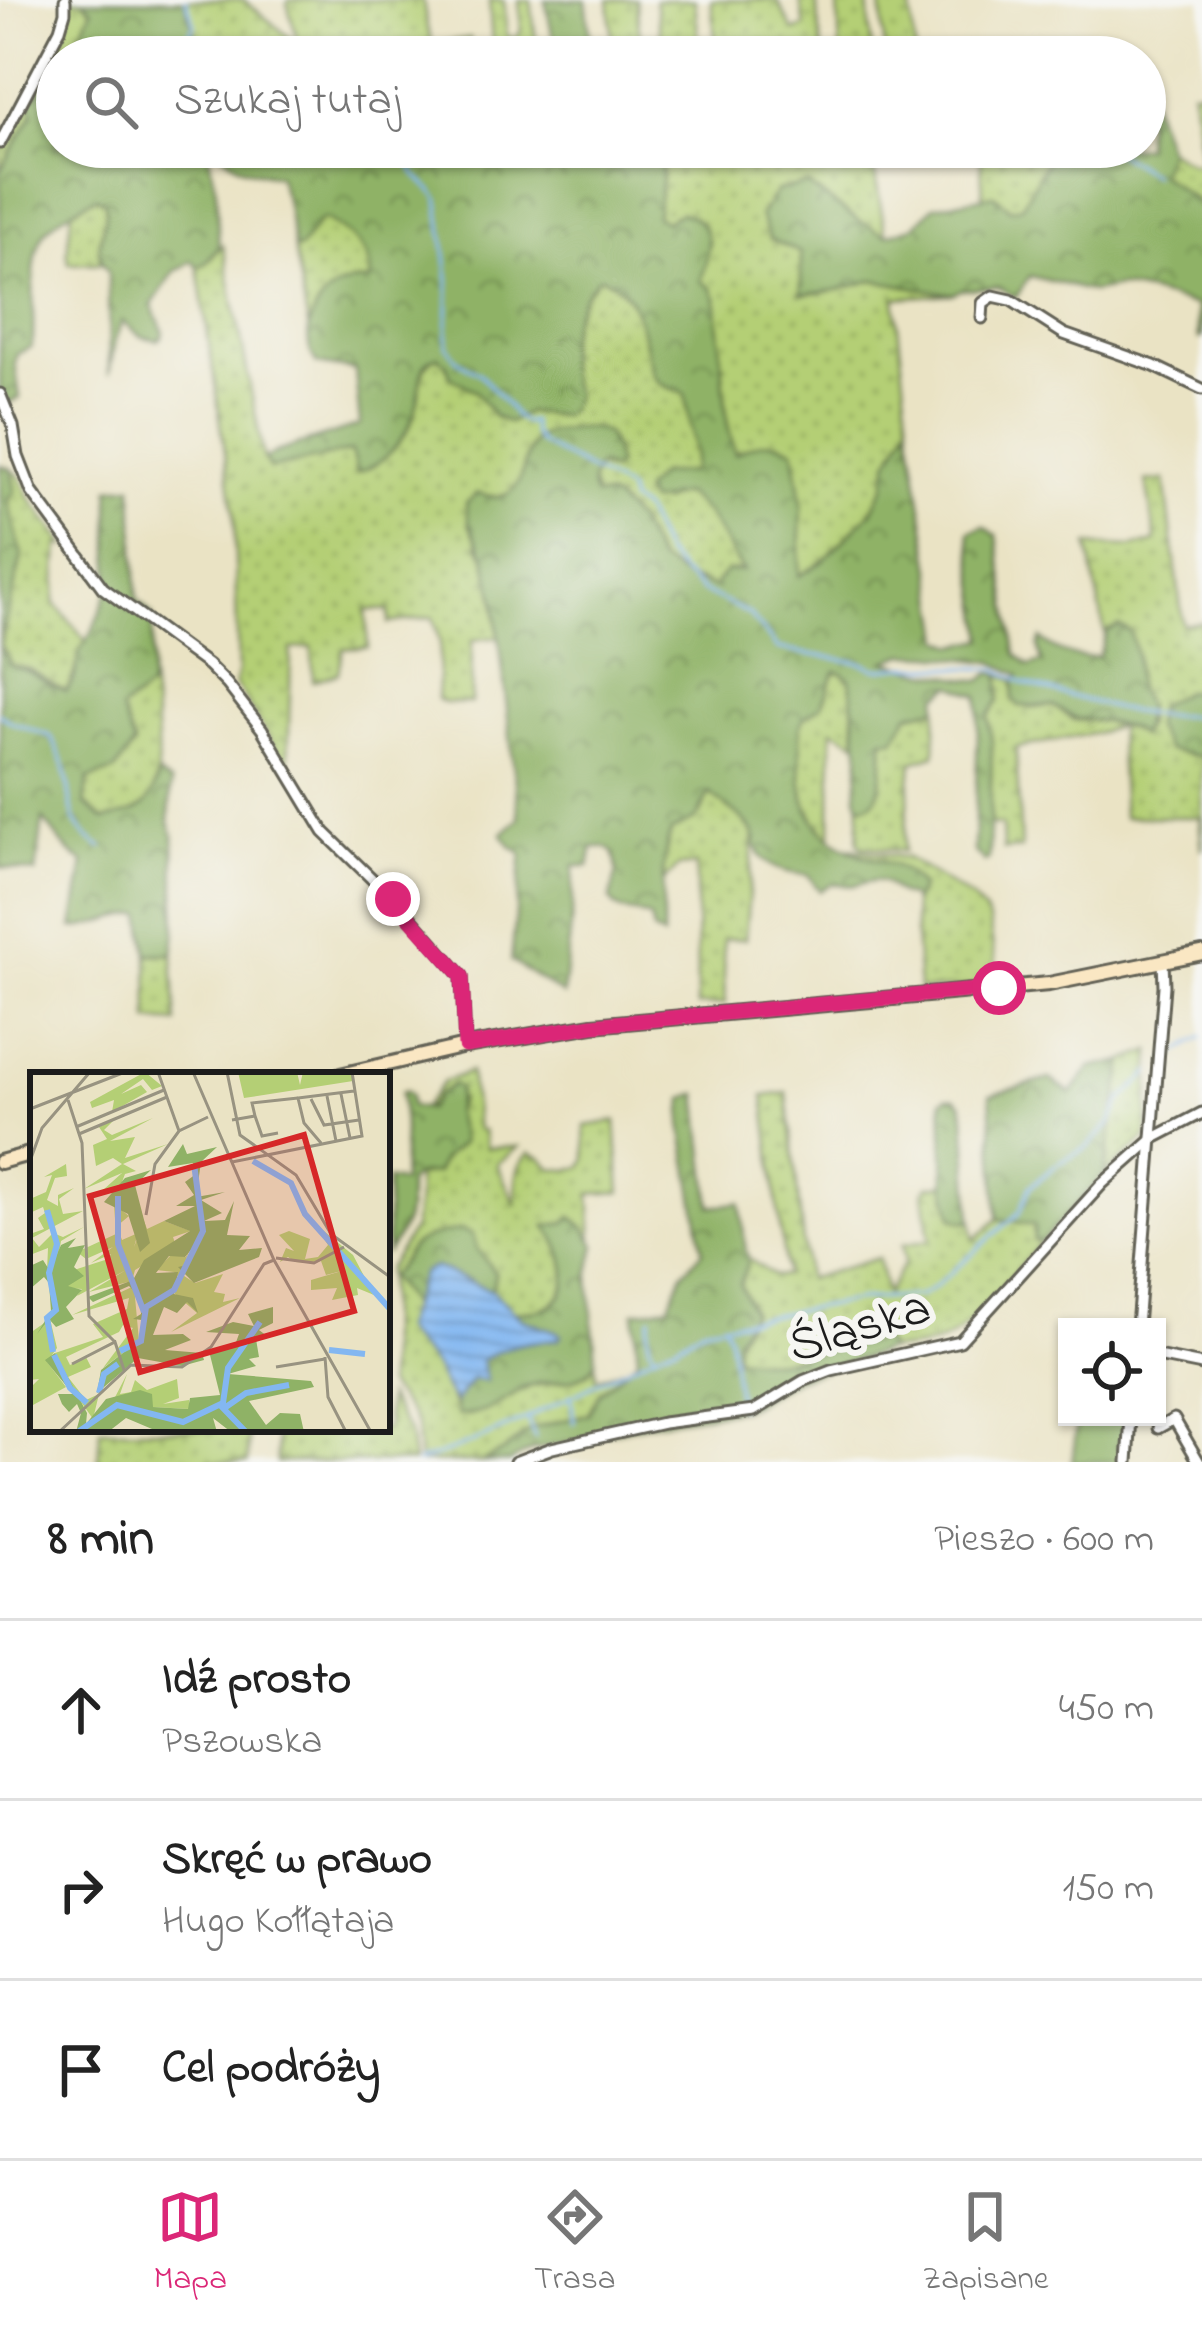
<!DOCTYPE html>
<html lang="pl">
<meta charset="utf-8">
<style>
:root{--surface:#fff;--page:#f2f2f2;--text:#222;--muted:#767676;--line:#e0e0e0;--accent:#db2777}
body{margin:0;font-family:"Indie Flower",sans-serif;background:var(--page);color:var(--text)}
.controls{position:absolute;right:36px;bottom:36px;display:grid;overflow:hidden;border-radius:0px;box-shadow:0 3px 9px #0004}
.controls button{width:108px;height:108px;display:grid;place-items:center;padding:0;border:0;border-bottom:3px solid var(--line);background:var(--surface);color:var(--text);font:60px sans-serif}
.stop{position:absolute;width:36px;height:36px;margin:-27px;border:9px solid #db2777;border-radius:50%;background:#fff}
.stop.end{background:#db2777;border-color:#fff;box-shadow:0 3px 12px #0008}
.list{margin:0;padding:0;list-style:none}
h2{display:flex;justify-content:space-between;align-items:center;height:156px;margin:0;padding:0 48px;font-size:51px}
h2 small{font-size:39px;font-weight:400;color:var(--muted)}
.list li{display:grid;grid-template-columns:78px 1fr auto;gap:36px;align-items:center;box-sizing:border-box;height:180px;padding:0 48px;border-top:3px solid var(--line)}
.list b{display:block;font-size:45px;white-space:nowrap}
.list p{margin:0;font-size:39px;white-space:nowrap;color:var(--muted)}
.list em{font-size:39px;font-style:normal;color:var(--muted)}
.icon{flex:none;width:66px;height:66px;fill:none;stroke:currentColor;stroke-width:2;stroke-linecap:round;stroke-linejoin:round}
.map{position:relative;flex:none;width:1202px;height:1462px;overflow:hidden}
.search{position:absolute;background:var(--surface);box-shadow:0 3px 9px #0004;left:36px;right:36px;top:36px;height:132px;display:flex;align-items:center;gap:30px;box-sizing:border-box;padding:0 42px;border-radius:66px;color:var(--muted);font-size:45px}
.sheet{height:696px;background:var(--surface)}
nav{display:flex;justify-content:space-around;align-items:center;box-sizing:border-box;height:168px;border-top:3px solid var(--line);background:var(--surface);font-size:33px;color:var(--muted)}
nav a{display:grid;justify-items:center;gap:6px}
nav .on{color:var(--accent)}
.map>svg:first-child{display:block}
.grass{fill:url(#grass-dots);stroke:#687648;stroke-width:3}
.forest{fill:url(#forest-crowns);stroke:#566741;stroke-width:3}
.water{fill:url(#water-rules);stroke:#506a86;stroke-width:3}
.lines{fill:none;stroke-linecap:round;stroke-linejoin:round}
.stream{stroke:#83b7f1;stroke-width:3}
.minor-casing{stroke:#646257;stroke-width:15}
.secondary-casing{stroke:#646257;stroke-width:18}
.minor{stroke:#fff;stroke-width:9}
.secondary{stroke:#fae7c3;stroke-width:12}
.route{stroke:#db2777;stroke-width:15}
.labels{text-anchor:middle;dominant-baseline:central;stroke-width:12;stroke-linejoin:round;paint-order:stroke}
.street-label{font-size:51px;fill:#1c1c1c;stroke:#f6f6f2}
.inset-river{fill:none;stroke:#83b7f1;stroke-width:6}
.inset-road{fill:none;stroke:#989381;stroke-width:3}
.view{fill:#d62828;fill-opacity:0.15;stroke:#d62828;stroke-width:6}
.inset-edge{fill:none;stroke:#1c1c1c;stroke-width:6}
</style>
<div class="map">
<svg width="1202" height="1462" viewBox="0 0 1202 1462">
<defs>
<pattern id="grass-dots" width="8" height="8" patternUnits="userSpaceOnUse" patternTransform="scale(3)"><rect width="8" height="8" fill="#b4cf75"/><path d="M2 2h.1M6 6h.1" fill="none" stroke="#9ab165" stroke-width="1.8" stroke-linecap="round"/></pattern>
<pattern id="forest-crowns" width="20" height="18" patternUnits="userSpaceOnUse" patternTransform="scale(3)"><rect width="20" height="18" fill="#8fb266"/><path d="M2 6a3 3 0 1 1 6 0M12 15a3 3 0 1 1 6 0" fill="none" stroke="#749053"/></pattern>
<pattern id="water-rules" width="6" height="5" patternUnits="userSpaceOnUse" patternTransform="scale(3)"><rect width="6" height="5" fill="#83b7f1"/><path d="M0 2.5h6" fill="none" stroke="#6a94c2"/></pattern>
</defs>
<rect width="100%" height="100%" fill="#f6f6f2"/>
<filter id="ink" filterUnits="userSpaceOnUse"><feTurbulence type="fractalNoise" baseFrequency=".00833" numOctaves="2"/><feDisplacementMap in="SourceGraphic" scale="24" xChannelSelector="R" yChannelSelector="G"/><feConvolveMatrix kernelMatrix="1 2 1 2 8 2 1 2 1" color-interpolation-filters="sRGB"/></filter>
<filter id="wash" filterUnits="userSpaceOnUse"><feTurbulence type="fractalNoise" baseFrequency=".004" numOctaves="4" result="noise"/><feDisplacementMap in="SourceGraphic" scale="48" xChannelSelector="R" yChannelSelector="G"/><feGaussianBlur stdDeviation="2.7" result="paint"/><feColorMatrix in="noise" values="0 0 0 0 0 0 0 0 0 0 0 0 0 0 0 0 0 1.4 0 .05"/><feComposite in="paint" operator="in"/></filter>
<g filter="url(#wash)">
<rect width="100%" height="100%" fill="#eae3c4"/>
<g class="grass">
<polygon points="70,0 82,0 92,9 70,57 57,57 57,79 31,100 33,113 0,171 0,151 70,14"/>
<polygon points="185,0 244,0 299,45 287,4 289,0 423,0 427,27 433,44 470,38 471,57 352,57 348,46 337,53 338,57 203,54 199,50"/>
<polygon points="489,0 504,0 507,35 514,39 521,31 519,0 531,0 538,57 493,57"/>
<polygon points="609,0 636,0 642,57 614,57"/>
<polygon points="655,0 695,0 699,46 696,57 664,57"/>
<polygon points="711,0 777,0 793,31 805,27 800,0 816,0 823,57 711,57 716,46"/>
<polygon points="838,0 868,0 872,57 840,57"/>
<polygon points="881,0 910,0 916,57 885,57"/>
<polygon points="1192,90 1202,90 1202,206 1159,174 1168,150 1193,164 1201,162"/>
<path d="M 654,147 L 870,147 L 886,235 L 859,221 L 806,184 L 777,191 L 760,215 L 770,239 L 801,253 L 802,294 L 837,290 L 874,280 L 952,294 L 895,298 L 909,425 L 889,462 L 885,485 L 872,511 L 823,561 L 798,577 L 802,503 L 735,455 L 727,421 L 716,298 L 701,281 L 709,243 L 704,229 L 675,215 L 666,222 L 655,216 C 659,192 668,168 654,147 Z"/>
<polygon points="980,147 1070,147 1049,156 1022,206 1011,209 995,196 983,197"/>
<path d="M 96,197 L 105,202 C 109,225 94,238 101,263 L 69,264 L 67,253 L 72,210 Z"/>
<path d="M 325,219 C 349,233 373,250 370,281 L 321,304 L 308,326 L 294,249 L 300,248 L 319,221 Z"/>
<path d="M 223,245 L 264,459 L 270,468 L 352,451 L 356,472 C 379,461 396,451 409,428 C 420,406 414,368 437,356 L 447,365 L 450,376 L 476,392 L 495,417 L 509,423 L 527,412 L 555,416 L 575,394 C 556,355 570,309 598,277 C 633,283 641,325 648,355 C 650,364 651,375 659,382 C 666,388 677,390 685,394 C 692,419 697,447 692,473 L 660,474 L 662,502 C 668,499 674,494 680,494 C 702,494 732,554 743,572 L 717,589 L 690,579 L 658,561 L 636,522 L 616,501 L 595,496 L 591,482 L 597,467 L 611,471 L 572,429 C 562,431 550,431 542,435 C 510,452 541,507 478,494 L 478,546 L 485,556 L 495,599 L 499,637 L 472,640 L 471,703 L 445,703 L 437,699 L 440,643 L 433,617 L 389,623 L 389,610 L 366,610 L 368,647 L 343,649 L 339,673 L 313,681 L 312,647 L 291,649 L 288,767 L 235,684 L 238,671 L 234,514 L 198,267 L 205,264 Z"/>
<path d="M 11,469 L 20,476 L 30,498 L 66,546 L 59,544 L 55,603 L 87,642 C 75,657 78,675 65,691 L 29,669 L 12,666 L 0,645 L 22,556 L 8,501 L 15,491 Z"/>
<polygon points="1165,480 1183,625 1202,622 1202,694 1185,691 1157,707 1167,750 1202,757 1202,850 1199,817 1123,817 1118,726 1101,732 1016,748 1021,849 1003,850 1002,825 989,825 992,743 988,716 999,701 1000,674 1014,681 1013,699 1028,708 1053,706 1074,720 1102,721 1130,729 1140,736 1145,724 1145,712 1136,687 1136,655 1130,632 1107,631 1105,634 1088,545 1131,547 1156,542 1146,481"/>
<path d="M 836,671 L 843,673 L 850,679 L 857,742 L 832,729 L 831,839 C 803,811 800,792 800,753 C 800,745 798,732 801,724 C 804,713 814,713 821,705 C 828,696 828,682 836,671 Z"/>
<path d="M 151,679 C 153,708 169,792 142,811 C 133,817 114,818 104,820 L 85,804 L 88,779 L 115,771 L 134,745 L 120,710 L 150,688 Z"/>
<path d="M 937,708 L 935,755 L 912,762 L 904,851 L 861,846 L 858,842 L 860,805 C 863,804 868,805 871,803 C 884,795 883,754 883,739 L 894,739 L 909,714 Z"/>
<polygon points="709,792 740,817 754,834 745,939 723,939 725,1004 697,1006 696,865 678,867 664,882 663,863 671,831 701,813"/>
<path d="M 844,847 L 907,858 L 971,898 L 985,912 L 989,921 L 999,985 L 919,990 L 913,902 L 921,887 C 896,857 875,863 844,847 Z"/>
<polygon points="148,954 173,954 177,1023 149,1021"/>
<polygon points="1151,1051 1147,1138 1104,1175 1124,1061"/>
<path d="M 470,1072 L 477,1130 L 483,1131 L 486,1148 L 518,1147 L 497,1164 L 516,1206 C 516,1186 513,1166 530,1153 L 542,1158 L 551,1168 L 567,1170 L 582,1167 L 586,1158 L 585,1126 L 616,1121 L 621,1192 L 590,1194 L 593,1241 L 585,1228 L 564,1223 L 547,1226 C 563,1246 576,1282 554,1302 C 544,1311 526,1311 514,1312 L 492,1291 L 495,1273 L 477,1249 L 472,1234 C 419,1233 423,1243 390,1277 L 410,1305 L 402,1329 C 413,1347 419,1347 430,1360 C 434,1365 456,1409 458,1415 L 469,1416 L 532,1386 L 575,1379 L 588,1373 L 595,1361 L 596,1379 L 629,1367 L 600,1392 L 588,1414 L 531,1429 L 505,1450 L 482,1462 L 419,1462 L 416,1425 L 410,1413 L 387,1386 L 387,1269 L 413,1229 L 417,1200 L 416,1176 L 436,1173 L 442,1160 L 461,1143 L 455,1113 L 460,1099 L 423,1108 L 444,1081 Z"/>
<path d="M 787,1093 L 807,1279 L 878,1258 L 886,1294 L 905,1262 L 902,1245 L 930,1240 L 924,1192 L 928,1186 L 945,1184 L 953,1217 L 961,1221 L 972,1221 L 974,1240 L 998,1219 L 1034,1225 L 1034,1240 L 1042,1241 C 1023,1262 969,1330 946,1340 C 929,1347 907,1350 888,1350 L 882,1340 L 775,1362 L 735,1357 L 736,1339 L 752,1312 L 740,1284 L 749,1259 L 774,1276 L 786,1275 L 764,1096 Z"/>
<polygon points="387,1397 409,1433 413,1462 277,1462 276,1429 387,1429"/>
<polygon points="100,1429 248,1429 248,1462 98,1462"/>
</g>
<g class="forest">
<polygon points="82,0 185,0 199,50 203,54 232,52 248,57 70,57 92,9"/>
<polygon points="545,0 586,0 593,57 557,57"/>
<path d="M 57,79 L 57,147 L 207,147 L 216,189 L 219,247 L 204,264 L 198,267 L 192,261 L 175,271 L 155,300 L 152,305 L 163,331 L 162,337 L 157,340 L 140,336 L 122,321 L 115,340 L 109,375 L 108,271 C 88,247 110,228 105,202 L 96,197 C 79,205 58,216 46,231 C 28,253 35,310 33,339 L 31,347 L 17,354 L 15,363 L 20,398 L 6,404 L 0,387 L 0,171 L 33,114 L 30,100 Z"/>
<polygon points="1145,84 1168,150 1159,174 1202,206 1202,338 1199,338 1196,306 1151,293 1118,287 1093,292 1030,276 1016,297 998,287 961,290 952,294 874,280 837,290 801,295 801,253 770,239 760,215 777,191 806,184 859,221 886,235 913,227 934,206 994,195 1011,209 1022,206 1049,156 1070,147 1145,147"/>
<path d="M 216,147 L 608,147 L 611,159 L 615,162 L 631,147 L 654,147 C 669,169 659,192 656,216 L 666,222 L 681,212 C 717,223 709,252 701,281 L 711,288 L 716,298 L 727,421 L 735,454 C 755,443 772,436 794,450 L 802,503 L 799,576 L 823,561 L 872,511 L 885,485 L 889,462 L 909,425 L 943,639 L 956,645 L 985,639 L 969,532 L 984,526 L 997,536 L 1016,654 L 1030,666 L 1042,662 L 1038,646 L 1041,639 C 1057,653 1079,660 1099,656 L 1107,631 L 1119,626 L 1130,631 L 1136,655 L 1136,687 L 1146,705 L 1141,736 L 1130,728 L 1102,721 L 1077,719 L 1053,706 L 1019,706 L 1013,699 L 1014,681 L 1019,675 L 993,662 L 931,655 L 905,654 L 885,661 L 927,672 L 981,681 L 991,673 L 1000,674 L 999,701 L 988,716 L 992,743 L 989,859 L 985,862 L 974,851 L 979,696 L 952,685 L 938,696 L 937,708 L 909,714 L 894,739 L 883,740 C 883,754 884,795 871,803 C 867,805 863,804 860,805 L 857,796 L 860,756 L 850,679 L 843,673 L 836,671 C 828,682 828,696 821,705 C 814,713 804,713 801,724 C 798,732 801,744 800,753 C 800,797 806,826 847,849 C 879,867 893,854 921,887 L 913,902 L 910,897 C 896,895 896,890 885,883 C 874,877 867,883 856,885 C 839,888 838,877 820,891 L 808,875 C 791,874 766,869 758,851 C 751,835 761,847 753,832 C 743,816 723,804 709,793 L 696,819 L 671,831 C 659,865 664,901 663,937 L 653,931 L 650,919 C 635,908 620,918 610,899 L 617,871 L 614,853 L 606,847 L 593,847 L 589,866 L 574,866 L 572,918 L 563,995 L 511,961 L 522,854 L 511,846 L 502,834 L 519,819 L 495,599 L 485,556 L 469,524 L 466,503 L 478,493 C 488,496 497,500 506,495 C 528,483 521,452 538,438 C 546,432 556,431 566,430 C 601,425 611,427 617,466 L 611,471 L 601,465 L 597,467 C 592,478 589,485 594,496 L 609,497 L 616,501 L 637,522 L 658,561 L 689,579 L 717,588 L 716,583 L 726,571 L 743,571 L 707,514 L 686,494 C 672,494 664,503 649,502 L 643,491 L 660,474 L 692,472 L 695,454 L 685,394 C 677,390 666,388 659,382 C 651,375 650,365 648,355 C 641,325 634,283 599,277 C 570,308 556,355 575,394 L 570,408 L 563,416 L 527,412 L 509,423 L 495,417 L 476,392 L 450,376 L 447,365 L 437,356 C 434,358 430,358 428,361 C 419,369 420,389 418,400 C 411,433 389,463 357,473 L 351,451 L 270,469 L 264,459 L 276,452 L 360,425 L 355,370 L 317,364 C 296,337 315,290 350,283 C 356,281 363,282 370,281 C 374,250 349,233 325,219 L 319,221 L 300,248 L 294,249 L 287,205 L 278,176 C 252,173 234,167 216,147 Z"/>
<polygon points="0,465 11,469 15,491 8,502 22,556 0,644"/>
<path d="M 133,486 L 137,599 L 153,616 L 150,688 L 121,710 L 134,745 L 115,771 L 88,779 L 85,804 L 104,820 C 138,811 150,812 158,775 L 171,783 L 169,823 L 174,837 L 176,933 L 173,954 L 148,954 L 142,914 C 117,915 97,927 73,928 L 84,863 C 64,851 57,836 43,819 L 36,873 L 0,867 L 0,645 L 12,666 C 33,670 47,684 66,691 L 74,679 L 80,650 L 92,632 L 110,586 L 110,488 Z"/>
<polygon points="1185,691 1202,694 1202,757 1167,750 1154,727 1157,707"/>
<polygon points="1124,1061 1104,1175 1042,1241 1034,1241 1034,1225 998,1219 990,1095 1050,1079 1071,1094 1090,1068"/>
<path d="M 453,1084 L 459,1089 L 455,1113 L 462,1143 L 442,1160 L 436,1173 L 418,1175 L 408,1182 C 408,1215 409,1223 387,1252 L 387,1180 L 402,1182 L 404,1128 L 401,1093 L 406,1091 L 410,1095 L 411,1106 L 428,1109 L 438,1095 Z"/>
<polygon points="698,1094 711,1206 740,1203 746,1252 749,1259 740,1284 752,1312 736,1339 735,1357 775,1361 883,1340 888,1350 796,1379 743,1409 653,1423 531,1451 510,1462 482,1462 505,1450 531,1429 588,1414 600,1392 638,1359 634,1312 668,1306 683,1273 703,1251 682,1124 684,1099"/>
<polygon points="947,1097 956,1098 962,1104 965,1115 972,1221 961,1221 953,1217 945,1184 942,1100"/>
<path d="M 572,1217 L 585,1228 L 596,1245 L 589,1276 L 596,1361 C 591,1369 591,1370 583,1375 C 569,1383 552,1380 536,1384 C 509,1393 488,1419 457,1415 L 455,1402 L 481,1361 L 494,1352 L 519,1343 L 557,1339 L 555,1331 L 522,1319 L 514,1312 C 525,1311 542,1312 552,1304 C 578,1286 563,1245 546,1226 L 564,1223 Z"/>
<path d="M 460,1230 L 472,1234 L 477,1249 L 495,1273 L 492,1291 L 435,1267 L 422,1273 L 410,1305 L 389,1277 C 399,1267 400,1264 407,1253 C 416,1237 443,1234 460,1230 Z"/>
<polygon points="1078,1417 1127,1417 1123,1462 1072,1462"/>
</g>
<path class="water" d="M 435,1267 L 492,1291 L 522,1319 L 555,1331 L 561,1335 L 558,1339 C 529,1342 505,1344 481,1361 L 486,1381 L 472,1379 L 455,1402 C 442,1389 440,1371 429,1359 C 418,1346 412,1345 402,1329 L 422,1273 Z"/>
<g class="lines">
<g class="stream">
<polyline points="186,0 195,25 190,32 193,57"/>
<polyline points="397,147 403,151 416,175 438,197 449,279 447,346 457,360 481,375 518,419 525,423 531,421 533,433 541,444 627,490 630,502 643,510 664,553 681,572 702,591 749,614 778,649 863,663 877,669 908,666 997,669 1023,683 1117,709 1160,716 1202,716"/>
<polyline points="1108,147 1153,175"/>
<path d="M 0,714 L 13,723 L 50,736 C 55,744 60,754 63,763 C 76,802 61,823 102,848"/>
<polyline points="1166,1059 1202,1037"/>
<path d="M 651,1317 C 647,1330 646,1342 655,1354"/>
<polyline points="723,1322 729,1337 739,1408"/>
<polyline points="571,1395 574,1423"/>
<polyline points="527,1419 535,1438"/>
<path d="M 417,1462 C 507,1435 582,1388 667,1348 C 682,1345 690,1333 704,1327 L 859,1300 L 920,1296 L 932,1289 L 1020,1212 L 1030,1187 L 1056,1165 L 1088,1147 L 1111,1123 L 1121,1101 L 1151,1072"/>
</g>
</g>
</g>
<g filter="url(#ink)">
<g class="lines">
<g class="minor-casing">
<g id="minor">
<polyline points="0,143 60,29 65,12 65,0"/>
<polyline points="982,318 983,303 993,296 1011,300 1064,334 1154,366 1202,389"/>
<polyline points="0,394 13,426 18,456 32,492 103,588 208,665 227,684 262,729 324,832 405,911 462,976 465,1046"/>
<polyline points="1137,1327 1164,986 1163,961"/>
<polyline points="1157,1356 1202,1365"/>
<polyline points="1158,1428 1174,1419 1199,1462"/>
<polyline points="515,1462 552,1448 605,1436 663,1423 754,1411 803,1381 831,1370 960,1341 1102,1184 1154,1138 1202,1113"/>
<polyline points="1128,1462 1131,1417"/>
</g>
</g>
<g class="secondary-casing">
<g id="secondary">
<polyline points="340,1075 465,1046 593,1025 1049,984 1202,953"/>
<polyline points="0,1162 33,1153"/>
</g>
</g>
<use href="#minor" class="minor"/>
<use href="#secondary" class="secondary"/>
</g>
</g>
<g class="lines" filter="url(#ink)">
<polyline class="route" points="393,899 462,976 465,1046 593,1025 999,988"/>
</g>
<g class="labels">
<g class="street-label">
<text transform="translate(860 1329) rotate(-17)">Śląska</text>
</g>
</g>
<g transform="translate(30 1072)">
<rect width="360" height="360" fill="#eae3c4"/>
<path d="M 115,0 L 132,14 L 122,18 L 113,7 L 91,22 L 111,13 L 117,20 L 82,40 L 84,28 L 62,36 L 60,30 ZM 208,0 L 267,0 L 270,13 L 273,0 L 321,0 L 323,9 L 214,26 ZM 123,46 L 80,69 L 105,65 L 95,86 L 138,72 L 93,92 L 106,99 L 95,102 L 87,123 L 73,118 L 92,101 L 54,117 L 92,92 L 83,86 L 66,94 L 63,73 L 77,67 L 69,55 L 84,48 L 74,58 L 82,63 ZM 36,92 L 37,104 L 25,106 L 17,128 L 28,134 L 28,123 L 44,116 L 29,127 L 33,142 L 53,139 L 2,166 L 9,175 L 23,161 L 33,165 L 54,155 L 31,169 L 27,193 L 17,199 L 18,176 L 0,183 L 0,162 L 14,157 L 8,146 L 15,141 L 13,135 L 2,140 L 0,127 L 16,120 L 22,103 L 14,105 ZM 84,132 L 99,144 L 87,154 L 92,168 L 108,161 L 104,175 L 114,149 L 117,157 L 134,149 L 161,159 L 143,165 L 146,174 L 105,198 L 102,209 L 59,220 L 96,198 L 47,224 L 52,217 L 36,216 L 44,198 L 78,187 L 81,182 L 61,191 L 83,175 L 56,187 L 47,180 L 86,162 ZM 284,151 L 323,183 L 344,223 L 327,216 L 328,223 L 302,228 L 307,216 L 281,218 L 281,208 L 315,198 L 296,203 L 291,189 L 282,191 L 265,190 L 258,185 L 250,190 L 256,176 L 264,179 L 249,163 L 259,159 L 280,167 L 275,187 L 288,185 L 298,173 ZM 163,167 L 151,202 L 165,211 L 193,202 L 184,220 L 195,222 L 193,230 L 210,226 L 141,260 L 167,241 L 144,221 L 151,208 L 144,200 L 126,198 L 142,182 L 156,185 ZM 104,214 L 109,269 L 73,296 L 103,256 L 93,253 L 89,260 L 36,285 L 40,293 L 56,285 L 61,295 L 38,305 L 56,328 L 69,322 L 63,347 L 33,304 L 25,281 L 73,265 L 63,252 L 97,237 L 99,226 L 42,243 ZM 20,247 L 27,276 L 17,290 L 36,315 L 3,333 L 0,316 L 9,307 L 0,308 L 0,261 ZM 97,302 L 90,322 L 101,320 L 105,308 L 117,318 L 147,307 L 149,326 L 133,332 L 159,328 L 159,337 L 123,335 L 108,320 L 82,331 Z" fill="#b4cf75"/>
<path d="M 153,72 L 157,82 L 187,75 L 171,90 L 166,125 L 195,120 L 171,128 L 192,141 L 174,149 L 195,148 L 204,129 L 197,163 L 220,164 L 209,178 L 232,176 L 229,185 L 164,211 L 148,195 L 157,193 L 166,172 L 155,185 L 139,184 L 126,201 L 148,200 L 144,222 L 163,226 L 168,241 L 157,230 L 147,241 L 134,235 L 123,263 L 153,262 L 161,268 L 135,278 L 172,281 L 174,288 L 152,294 L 108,286 L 67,321 L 71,298 L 110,268 L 112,248 L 103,247 L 111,242 L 110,225 L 99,214 L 63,230 L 58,225 L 103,208 L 114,188 L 160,159 L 134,149 L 165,134 L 146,134 L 164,123 L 155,110 L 166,102 L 163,91 L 138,95 ZM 121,98 L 105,113 L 120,171 L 110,180 L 98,142 L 74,130 L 95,106 ZM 46,166 L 38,176 L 55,173 L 44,195 L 54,204 L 38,214 L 52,218 L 36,235 L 44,247 L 26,255 L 19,247 L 7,262 L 21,239 L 19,211 L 14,205 L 0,217 L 0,194 L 13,188 L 20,199 L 31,173 ZM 243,235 L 243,251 L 229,258 L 237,264 L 226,267 L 229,285 L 219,287 L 226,294 L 198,302 L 281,309 L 284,315 L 219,329 L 236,353 L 250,341 L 270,342 L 274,360 L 201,360 L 183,346 L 187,360 L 122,357 L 96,346 L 78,360 L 46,360 L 51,341 L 47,332 L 39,340 L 32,332 L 28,322 L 43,322 L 15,288 L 25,281 L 57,341 L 56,352 L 76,327 L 110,318 L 122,322 L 123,335 L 158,337 L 160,326 L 190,323 L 179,279 L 205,273 L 209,262 L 176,260 L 203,250 L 224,254 L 218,242 Z" fill="#8fb266"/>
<path class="inset-river" d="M 223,89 L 261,111 L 275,142 L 360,237M 88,124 L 88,172 L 114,240M 17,138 L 27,172 L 19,201 L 26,238 L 17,246 L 23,280M 299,278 L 335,282M 90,279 L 111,269 L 116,235 L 144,218 L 173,159 L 164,92M 24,283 L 40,316 L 57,331M 69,321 L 74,302 L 88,292M 189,332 L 216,360M 193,337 L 216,321 L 259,313M 48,360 L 87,333 L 153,350 L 193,331 L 198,296 L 230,250"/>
<path class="inset-road" d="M 128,0 L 149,59M 163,0 L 244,188 L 341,360M 197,0 L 210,63 L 266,103 L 301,162 L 360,205M 311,22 L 320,66M 297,24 L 306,69M 281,27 L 294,53 L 329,48M 38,28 L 52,71 L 59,244 L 85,270M 0,37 L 95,0M 225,44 L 222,31 L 268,26M 202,48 L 225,44 L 232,64 L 248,61M 46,55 L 134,18M 49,62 L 137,25M 291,71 L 274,51 L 268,26 L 324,19M 0,89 L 12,56 L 60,0M 202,90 L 332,64 L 322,0M 116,143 L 125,92 L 149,59 L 178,45M 246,186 L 284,191 L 314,175M 295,285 L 298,325 L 316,360M 42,292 L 85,270 L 94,298M 246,295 L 295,287M 29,360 L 101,293 L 152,295 L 181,275 L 234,192 L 244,188"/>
<path class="view" d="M 274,63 L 324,239 L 110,300 L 60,124 Z"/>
<rect width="360" height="360" class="inset-edge"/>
</g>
</svg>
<div class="controls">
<button><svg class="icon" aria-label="locate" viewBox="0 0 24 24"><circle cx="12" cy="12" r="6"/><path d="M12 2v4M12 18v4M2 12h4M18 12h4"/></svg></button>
</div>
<div class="stop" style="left:999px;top:988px"></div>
<div class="stop end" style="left:393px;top:899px"></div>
<div class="search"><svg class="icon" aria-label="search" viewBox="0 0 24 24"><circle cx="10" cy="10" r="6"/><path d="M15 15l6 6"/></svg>Szukaj tutaj</div>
</div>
<section class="sheet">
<h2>8 min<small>Pieszo · 600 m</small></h2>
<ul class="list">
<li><svg class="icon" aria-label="ahead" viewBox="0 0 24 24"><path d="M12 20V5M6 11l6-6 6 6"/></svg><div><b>Idź prosto</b><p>Pszowska</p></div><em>450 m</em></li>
<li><svg class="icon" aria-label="right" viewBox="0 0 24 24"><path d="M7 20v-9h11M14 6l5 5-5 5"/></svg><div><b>Skręć w prawo</b><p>Hugo Kołłątaja</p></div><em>150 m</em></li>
<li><svg class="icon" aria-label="arrive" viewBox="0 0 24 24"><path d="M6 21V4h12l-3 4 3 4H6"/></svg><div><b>Cel podróży</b></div></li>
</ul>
</section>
<nav>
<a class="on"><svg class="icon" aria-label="map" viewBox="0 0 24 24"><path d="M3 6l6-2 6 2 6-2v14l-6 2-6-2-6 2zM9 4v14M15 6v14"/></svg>Mapa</a>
<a><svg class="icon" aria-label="directions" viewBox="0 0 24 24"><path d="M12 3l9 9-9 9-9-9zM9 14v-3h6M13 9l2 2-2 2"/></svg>Trasa</a>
<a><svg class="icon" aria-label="saved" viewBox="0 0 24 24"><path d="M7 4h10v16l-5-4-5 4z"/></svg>Zapisane</a>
</nav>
